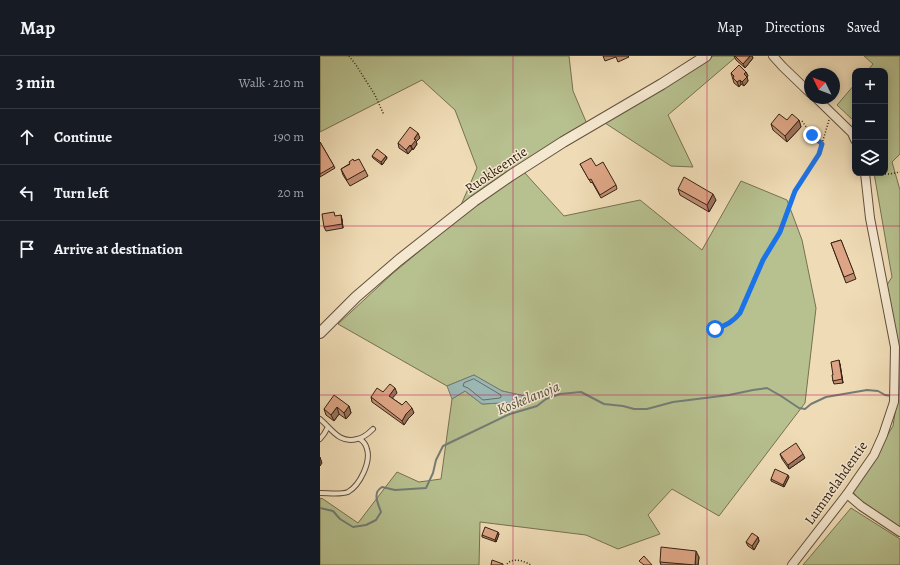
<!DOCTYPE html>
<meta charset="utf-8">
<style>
:root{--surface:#171b24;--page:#242831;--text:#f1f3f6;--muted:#9ea1a6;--line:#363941}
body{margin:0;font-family:Alegreya,serif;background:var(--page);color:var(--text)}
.controls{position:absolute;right:12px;top:12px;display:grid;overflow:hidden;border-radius:8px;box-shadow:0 2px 10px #0003}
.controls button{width:36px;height:36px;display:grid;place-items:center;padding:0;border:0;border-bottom:1px solid var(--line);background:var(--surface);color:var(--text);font:20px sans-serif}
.compass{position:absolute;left:484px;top:12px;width:36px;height:36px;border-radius:50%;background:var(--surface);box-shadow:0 2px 10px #0003;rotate:313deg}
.stop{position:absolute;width:12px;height:12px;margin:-9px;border:3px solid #1a73e8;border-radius:50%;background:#fff}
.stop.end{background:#1a73e8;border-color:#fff;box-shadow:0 1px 4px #0008}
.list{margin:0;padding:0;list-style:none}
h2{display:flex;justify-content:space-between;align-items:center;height:52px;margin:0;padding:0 16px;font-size:17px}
h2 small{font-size:13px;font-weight:400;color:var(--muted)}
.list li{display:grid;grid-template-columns:26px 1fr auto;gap:12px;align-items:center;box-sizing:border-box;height:56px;padding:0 16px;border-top:1px solid var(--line)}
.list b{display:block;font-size:15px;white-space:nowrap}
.list em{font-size:13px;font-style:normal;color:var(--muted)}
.icon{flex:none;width:22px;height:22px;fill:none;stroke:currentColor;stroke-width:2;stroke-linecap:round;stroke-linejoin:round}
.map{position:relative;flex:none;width:580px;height:509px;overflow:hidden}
header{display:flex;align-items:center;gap:24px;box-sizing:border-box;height:56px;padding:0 20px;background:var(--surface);border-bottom:1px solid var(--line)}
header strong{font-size:19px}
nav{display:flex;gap:22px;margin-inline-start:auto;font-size:14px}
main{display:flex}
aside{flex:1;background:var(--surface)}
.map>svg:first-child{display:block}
.green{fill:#b7c08f;stroke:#767151}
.water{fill:#9cbab7;stroke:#737d75}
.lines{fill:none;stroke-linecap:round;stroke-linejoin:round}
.shore{stroke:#696e65;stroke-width:1}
.stream{stroke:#737d75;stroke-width:2}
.service-casing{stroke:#64503c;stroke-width:6}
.minor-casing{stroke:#64503c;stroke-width:10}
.tertiary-casing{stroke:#64503c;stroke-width:12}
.path{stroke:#362213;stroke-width:1.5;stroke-dasharray:1 2;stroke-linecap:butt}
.service{stroke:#f5e8d0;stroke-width:4}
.minor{stroke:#f5e8d0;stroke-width:8}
.tertiary{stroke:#f5e8d0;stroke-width:10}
.wall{fill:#be8e72;stroke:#362213}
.shaded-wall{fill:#9b745d;stroke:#362213}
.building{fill:#dda585;stroke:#362213}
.route{stroke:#1a73e8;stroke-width:5}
.grid{fill:none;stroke:#c2185b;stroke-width:1;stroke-opacity:0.55}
.labels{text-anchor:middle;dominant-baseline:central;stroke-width:3;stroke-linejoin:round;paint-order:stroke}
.street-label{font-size:14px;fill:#362213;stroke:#f5e8d0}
.water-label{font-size:15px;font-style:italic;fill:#555044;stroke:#f5e8d0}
</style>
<header>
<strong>Map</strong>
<nav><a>Map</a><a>Directions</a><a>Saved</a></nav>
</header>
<main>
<aside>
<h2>3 min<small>Walk · 210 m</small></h2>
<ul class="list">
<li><svg class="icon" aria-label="ahead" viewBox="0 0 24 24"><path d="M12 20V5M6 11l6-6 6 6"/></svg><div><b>Continue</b></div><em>190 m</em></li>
<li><svg class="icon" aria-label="left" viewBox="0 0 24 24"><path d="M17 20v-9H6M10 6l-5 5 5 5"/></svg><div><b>Turn left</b></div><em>20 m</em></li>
<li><svg class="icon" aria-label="arrive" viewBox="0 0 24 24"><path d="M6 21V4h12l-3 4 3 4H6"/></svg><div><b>Arrive at destination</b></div></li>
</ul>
</aside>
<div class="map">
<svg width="580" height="509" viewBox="0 0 580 509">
<rect width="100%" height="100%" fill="#efdcb6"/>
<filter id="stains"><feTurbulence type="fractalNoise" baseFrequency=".005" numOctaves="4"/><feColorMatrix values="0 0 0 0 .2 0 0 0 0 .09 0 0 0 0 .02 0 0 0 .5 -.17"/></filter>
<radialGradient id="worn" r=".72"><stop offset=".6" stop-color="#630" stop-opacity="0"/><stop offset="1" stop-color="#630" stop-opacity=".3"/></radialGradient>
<g class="green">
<polygon points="0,0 249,0 253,35 267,68 141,149 157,112 135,54 102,24 0,76"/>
<polygon points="393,0 417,0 348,59 373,111 351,110 285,67 376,12"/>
<polygon points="544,0 580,0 580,98 572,106 580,134 580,472 543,449 533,436 573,370 579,332 578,298 567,229 572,221 554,117 565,117 565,15 547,15 553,8"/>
<polygon points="535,28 535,66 517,49"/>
<polygon points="204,116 244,160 320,144 382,194 421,125 467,144 482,184 496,252 485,347 399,460 352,433 328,459 340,478 298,493 266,479 160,466 159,509 0,509 0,442 3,443 38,467 77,416 99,426 121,423 132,343 145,335 162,348 201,346 204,340 182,335 154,319 127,330 18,268 72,218 149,154"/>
<polygon points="531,452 580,483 580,509 483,509"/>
</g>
<polygon class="water" points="154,319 182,335 205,340 201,346 162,348 145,335 132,343 127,330"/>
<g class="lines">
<polygon class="shore" points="154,323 181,339 181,341 180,342 163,344 148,332 143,330 144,327"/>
<path class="stream" d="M 0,452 L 13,455 L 20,463 L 33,471 L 46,469 L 56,464 L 61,456 C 58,447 52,437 62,431 L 75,434 L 106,432 L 113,417 L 116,404 L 123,390 L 190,358 L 217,350 L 226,343 L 240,338 L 261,336 L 284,348 L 303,350 L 314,353 L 327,353 L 353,346 L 409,339 L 433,334 L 447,332 L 461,340 L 479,352 L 485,353 L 491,348 L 506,341 L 547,334 L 558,335 L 565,339 L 572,340"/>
<g class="service-casing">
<g id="service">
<path d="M 0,363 C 12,373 19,388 37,383 C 43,382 49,377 53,373"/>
<polyline points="0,383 4,378 8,371"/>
<path d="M 0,437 C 9,437 20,439 28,436 C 40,429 51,406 47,393 C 46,389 43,385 40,383"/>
</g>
</g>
<g class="minor-casing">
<g id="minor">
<polyline points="453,0 463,11 490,37"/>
<polyline points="496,42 532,77 535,84"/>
<polyline points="527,438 541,450 580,476"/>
<polyline points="472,509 527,438 554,399 563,379 574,346 575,291 550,162 545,117"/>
</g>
</g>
<g class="tertiary-casing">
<polyline id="tertiary" points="0,277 36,241 79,204 154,145 190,120 243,86 342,28 386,0"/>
</g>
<g class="path">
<polyline points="29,0 36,9 55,39 64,59"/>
<polyline points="482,65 492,79 502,88"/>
<polyline points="553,118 569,118 580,116"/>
<path d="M 395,273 C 406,270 413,266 420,257 L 443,204 L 460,176 L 475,135 L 499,98 L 509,64"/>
<path d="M 187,508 C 193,501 204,505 211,509"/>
</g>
<use href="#service" class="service"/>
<use href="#minor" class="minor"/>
<use href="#tertiary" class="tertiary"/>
</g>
<g class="wall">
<polygon points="283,0 308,0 309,1 298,6 296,1 285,5"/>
<polygon points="414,0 432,0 433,2 425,12 416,4"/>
<polygon points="426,16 428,20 427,21 428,25 424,30 421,28 419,31 414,27 411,17"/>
<polygon points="479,64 481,71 467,86 453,74 451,68"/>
<polygon points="100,82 96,86 97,88 93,94 92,93 88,98 79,92 78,87"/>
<polygon points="0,86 15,112 0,121"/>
<polygon points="52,100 66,100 67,102 62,109 53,102"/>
<polygon points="34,105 45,114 48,120 30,130 23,119 21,113"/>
<polygon points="260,108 276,110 296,129 297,133 281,142 272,126 271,127"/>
<polygon points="358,133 396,144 389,156 360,139"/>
<polygon points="16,160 22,163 23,172 6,175 4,171"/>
<polygon points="521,184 536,223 526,227 511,187"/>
<polygon points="520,308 523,327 514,328 513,325 513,319"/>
<polygon points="63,336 77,337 72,342 82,349 94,357 88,363 84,369 52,346 51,341"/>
<polygon points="29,350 31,357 26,363 19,358 14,365 6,359 4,353"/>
<polygon points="460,398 485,402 469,413 462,403"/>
<polygon points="469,421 464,431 451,425 451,423"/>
<polygon points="179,478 176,486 162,481 162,479"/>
<polygon points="438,481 439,485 434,494 428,490 426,486"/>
<polygon points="379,501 378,509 341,509 340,506"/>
</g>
<g class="shaded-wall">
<polygon points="430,0 432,0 433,2 425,12 423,8"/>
<polygon points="426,16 428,20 427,21 428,25 424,30 422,26 424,18"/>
<polygon points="420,24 421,28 419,31 417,26"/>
<polygon points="479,64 481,71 467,86 465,80"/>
<polygon points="98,77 100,82 96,86 97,88 93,94 91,90 94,83"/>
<polygon points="90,89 92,93 88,98 86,94"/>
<polygon points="66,100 67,102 62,109 61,106"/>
<polygon points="393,138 396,144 389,156 387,149"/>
<polygon points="21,159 22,163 23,172 22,168"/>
<polygon points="519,304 520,308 523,327 522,323"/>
<polygon points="75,332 77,337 70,345 69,340"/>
<polygon points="29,350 31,357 26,363 24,357"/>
<polygon points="17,351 19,358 14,365 11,359"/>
<polygon points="92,352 94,357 88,363 84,369 82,365 86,358"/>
<polygon points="483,398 485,402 469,413 468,409"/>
<polygon points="0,401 2,407 0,410"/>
<polygon points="468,419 469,421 464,431 463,429"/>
<polygon points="178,476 179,478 176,486 175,484"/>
<polygon points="438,481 439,485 434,494 432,490"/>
<polygon points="376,495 379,501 378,509 375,509"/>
</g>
<g class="building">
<polygon points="415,0 430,0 423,8"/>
<polygon points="419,9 426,16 424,18 427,21 422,26 420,24 417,26 413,22 414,20 411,17"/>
<polygon points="459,58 467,64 472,58 479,64 465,80 451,68"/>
<polygon points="90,71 98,77 94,83 96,84 91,90 90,89 86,94 78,87"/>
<polygon points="0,86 14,110 0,118"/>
<polygon points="57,93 66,100 61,106 52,100"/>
<polygon points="271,102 276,110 283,106 296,129 280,139 271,123 269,124 260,108"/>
<polygon points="33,103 34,105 39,103 45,114 27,124 21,113 30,108 29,106"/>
<polygon points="364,121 393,138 387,149 358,133"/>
<polygon points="14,156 15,160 21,159 22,168 4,171 2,158"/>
<polygon points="521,184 534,217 524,221 511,187"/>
<polygon points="519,304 522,323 513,325 512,319 513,319 511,306"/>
<polygon points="70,328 75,332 69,340 82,349 86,345 92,352 86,358 82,365 51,341 57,332 63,336"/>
<polygon points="14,339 29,350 24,357 17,351 11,359 4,353"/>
<polygon points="476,387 483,398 468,409 460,398"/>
<polygon points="455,413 468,419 463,429 451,423"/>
<polygon points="165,471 178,476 175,484 162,479"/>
<polygon points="432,477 438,481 432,490 426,486"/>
<polygon points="341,491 376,495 375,509 340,506"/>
<polygon points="324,500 332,509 324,509 319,505"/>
<polygon points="172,504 183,508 183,509 171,509"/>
</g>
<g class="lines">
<path class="route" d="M 395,273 C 406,270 413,266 420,257 L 443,204 L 460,176 L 475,135 L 499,98 L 502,88 L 492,79"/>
</g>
<path class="grid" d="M 193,0 L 193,509M 387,0 L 387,509M 0,170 L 580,170M 0,339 L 580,339"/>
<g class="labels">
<g class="street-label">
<text transform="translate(176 114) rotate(-34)">Ruokkeentie</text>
<text transform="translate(516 427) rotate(-55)">Lummelahdentie</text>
</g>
<g class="water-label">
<text transform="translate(208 342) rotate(-22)">Koskelanoja</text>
</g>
</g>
<rect width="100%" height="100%" filter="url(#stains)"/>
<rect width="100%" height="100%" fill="url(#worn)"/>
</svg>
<div class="controls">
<button>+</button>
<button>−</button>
<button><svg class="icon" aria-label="layers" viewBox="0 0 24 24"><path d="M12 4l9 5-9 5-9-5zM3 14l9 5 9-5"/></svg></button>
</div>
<svg class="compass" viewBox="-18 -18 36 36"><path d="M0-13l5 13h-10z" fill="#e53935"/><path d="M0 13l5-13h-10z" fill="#9ea1a6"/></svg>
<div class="stop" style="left:395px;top:273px"></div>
<div class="stop end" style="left:492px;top:79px"></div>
</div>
</main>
